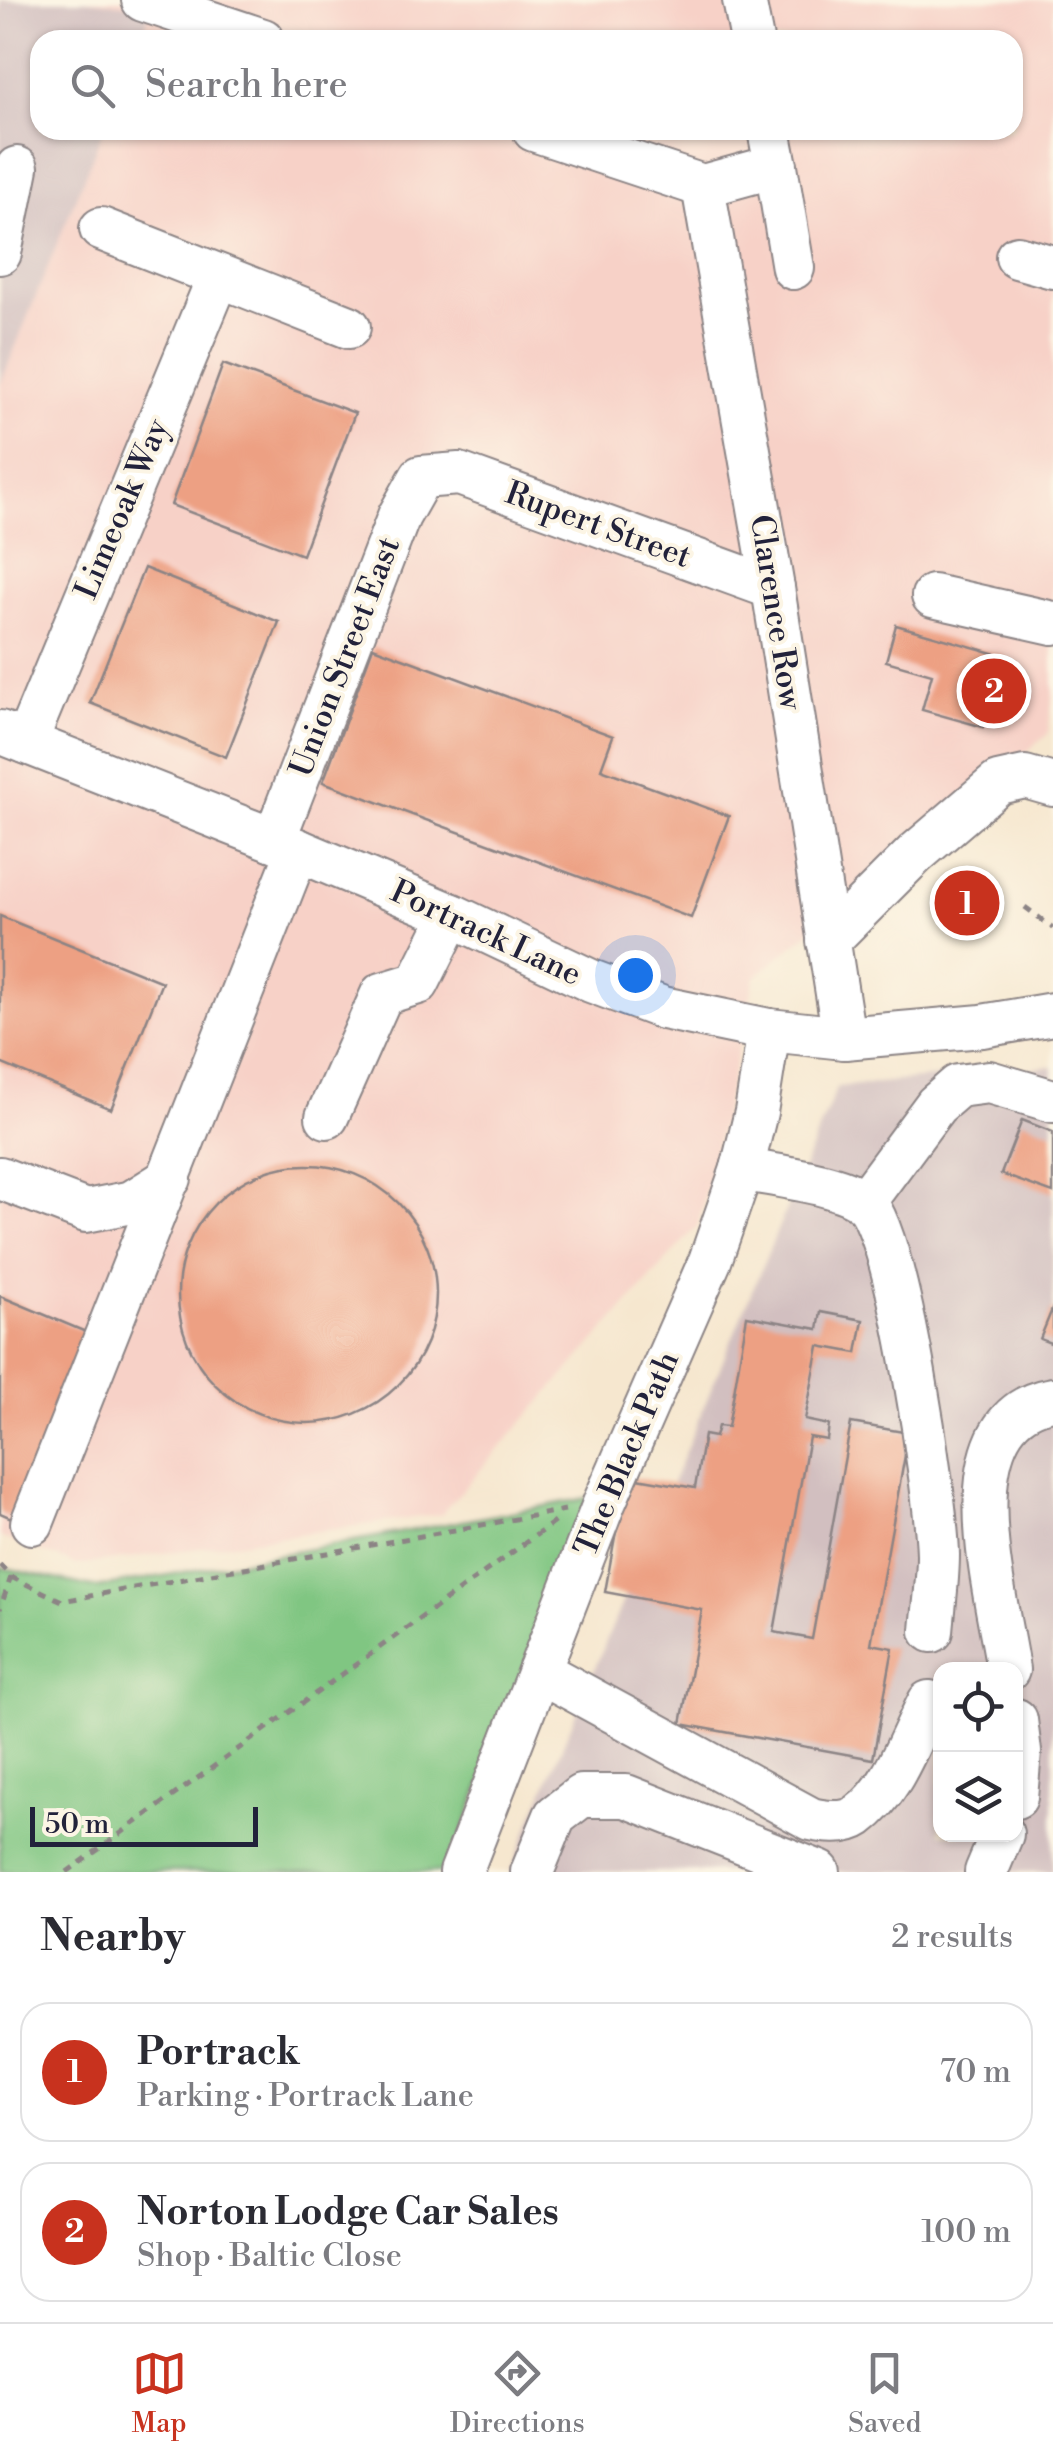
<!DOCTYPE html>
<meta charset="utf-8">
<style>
:root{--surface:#fff;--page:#f2f2f3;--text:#2b2b33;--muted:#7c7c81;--line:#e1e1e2;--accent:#c8321e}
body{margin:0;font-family:"Libre Bodoni",serif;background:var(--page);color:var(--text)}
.controls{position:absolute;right:30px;bottom:30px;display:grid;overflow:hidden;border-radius:20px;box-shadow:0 2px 8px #0004}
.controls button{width:90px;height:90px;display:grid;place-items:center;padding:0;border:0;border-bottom:2px solid var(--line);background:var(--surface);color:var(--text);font:50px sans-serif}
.scale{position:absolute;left:30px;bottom:25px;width:228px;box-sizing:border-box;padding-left:10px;border:5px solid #22223b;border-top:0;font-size:28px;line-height:35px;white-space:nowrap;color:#22223b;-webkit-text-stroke:8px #fcf5e5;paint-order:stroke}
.you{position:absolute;left:635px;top:975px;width:35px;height:35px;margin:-25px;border:8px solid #fff;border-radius:50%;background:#1a73e8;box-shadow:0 0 0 15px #1a73e833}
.badge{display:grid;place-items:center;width:65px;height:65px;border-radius:50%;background:var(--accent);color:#fff;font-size:32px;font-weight:700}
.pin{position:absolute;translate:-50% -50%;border:5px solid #fff;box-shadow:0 2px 10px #0006}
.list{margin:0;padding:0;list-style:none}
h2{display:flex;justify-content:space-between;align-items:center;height:130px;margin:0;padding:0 40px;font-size:42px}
h2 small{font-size:32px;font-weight:400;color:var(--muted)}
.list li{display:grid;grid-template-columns:65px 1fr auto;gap:30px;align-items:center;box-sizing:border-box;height:140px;margin:0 20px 20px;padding:0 20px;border:2px solid var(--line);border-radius:30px}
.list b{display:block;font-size:38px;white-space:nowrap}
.list p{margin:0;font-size:32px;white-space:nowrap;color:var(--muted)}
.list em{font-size:32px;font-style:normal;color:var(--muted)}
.icon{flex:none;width:55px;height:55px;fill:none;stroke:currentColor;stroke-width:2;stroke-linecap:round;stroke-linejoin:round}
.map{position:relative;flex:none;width:1053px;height:1872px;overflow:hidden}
.search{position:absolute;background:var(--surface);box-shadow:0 2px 8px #0004;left:30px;right:30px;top:30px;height:110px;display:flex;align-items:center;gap:25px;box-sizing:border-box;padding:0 35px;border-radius:30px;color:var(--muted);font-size:38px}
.sheet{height:450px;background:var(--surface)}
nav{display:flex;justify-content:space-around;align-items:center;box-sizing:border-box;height:140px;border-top:2px solid var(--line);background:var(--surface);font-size:28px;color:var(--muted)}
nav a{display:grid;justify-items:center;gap:5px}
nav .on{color:var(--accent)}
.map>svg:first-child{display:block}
.built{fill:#f7d1c7;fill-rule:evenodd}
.industrial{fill:#d2bfc0;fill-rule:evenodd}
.green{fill:#80c682;stroke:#51745e;stroke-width:2.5}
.building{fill:#eda083}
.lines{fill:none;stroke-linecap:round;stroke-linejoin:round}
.minor-casing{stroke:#8c8485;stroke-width:46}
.path{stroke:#8c8485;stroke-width:5;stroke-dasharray:8 8;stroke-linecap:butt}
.minor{stroke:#fff;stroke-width:42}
.labels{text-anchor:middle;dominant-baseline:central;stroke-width:8;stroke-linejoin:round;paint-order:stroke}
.street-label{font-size:32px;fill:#22223b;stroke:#fcf5e5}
</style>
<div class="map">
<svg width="1053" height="1872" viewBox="0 0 1053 1872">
<rect width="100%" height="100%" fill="#fcf5e5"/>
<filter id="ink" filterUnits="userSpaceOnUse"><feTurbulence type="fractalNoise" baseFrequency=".01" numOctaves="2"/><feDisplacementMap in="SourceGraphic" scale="20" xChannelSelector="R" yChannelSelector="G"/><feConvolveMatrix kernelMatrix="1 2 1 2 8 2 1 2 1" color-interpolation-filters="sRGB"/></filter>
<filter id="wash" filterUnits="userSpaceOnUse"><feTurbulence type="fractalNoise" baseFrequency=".0048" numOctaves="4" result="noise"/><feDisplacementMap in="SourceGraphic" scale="40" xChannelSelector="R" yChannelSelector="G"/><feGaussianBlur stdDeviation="2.25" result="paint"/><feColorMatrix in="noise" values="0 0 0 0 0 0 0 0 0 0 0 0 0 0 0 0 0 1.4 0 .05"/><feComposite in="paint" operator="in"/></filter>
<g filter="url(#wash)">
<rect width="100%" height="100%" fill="#f6e7cf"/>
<path class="built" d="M 0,0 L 1053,0 L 1053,692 L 1048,734 L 755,977 L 698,1225 L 441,1514 L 78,1565 L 0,1537 L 0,729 L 7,713 L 0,710 ZM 40,40 L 1013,40 L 1013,130 L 40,130 Z"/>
<g class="industrial">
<polygon points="0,0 84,0 153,7 139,40 40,40 40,130 103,130 0,385"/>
<path d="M 1053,1066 L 1053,1872 L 510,1872 L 837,1087 ZM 940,1670 L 1016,1670 L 1016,1834 L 940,1834 Z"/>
</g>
<polygon class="green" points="594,1497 447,1872 0,1872 0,1567 97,1588"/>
<g id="blocks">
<g class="building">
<polygon points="223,364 355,413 302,555 171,505"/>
<polygon points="144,568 279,622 226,757 90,703"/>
<polygon points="896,625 1004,656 983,727 922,710 932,674 886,661"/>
<polygon points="373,647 613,736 601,769 729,816 691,918 323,782"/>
<polygon points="0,916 162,982 111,1109 0,1063"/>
<polygon points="1022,1120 1053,1132 1053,1193 1001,1174"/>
<circle cx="307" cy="1294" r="129"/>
<polygon points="0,1296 93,1335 16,1520 0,1513"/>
<polygon points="1053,1307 1053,1344 1040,1339"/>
<polygon points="821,1312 863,1320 857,1353 819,1346 805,1420 829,1425 827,1440 809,1437 774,1632 812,1639 851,1423 909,1433 871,1644 893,1648 873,1759 681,1724 702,1610 605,1592 626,1476 695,1488 704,1435 715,1437 718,1426 728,1427 747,1316 818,1329"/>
</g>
</g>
</g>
<g filter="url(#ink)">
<use href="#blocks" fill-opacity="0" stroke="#8c8485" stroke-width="2.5"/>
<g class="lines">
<g class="minor-casing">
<g id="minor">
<polyline points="143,0 263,40"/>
<polyline points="744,0 752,40"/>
<polyline points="534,130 703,186"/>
<polyline points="776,166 793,268"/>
<polyline points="703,186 773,588 844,1038"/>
<polyline points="703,186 776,166 769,130"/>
<polyline points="101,229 349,327"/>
<polyline points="0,253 17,168"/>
<polyline points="1017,257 1053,267"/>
<polyline points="933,596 1053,623"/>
<polyline points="0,732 274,840 452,915 591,981 663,1008 769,1030 844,1038 982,1026 1053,1014"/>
<polyline points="26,742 219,276"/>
<polyline points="274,840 399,516 421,477 459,474 773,588"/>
<polyline points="828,941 915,854 998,783 1025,777 1053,785"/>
<polyline points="327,1117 382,994 418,983 452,915"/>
<path d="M 742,1169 C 773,1176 844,1183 866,1204 C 898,1235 937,1501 938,1555 C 938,1580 934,1606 932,1631"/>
<polyline points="0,1178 86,1211 132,1202 170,1178"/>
<polyline points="864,1202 936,1105 958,1086 989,1082 1053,1101"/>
<polyline points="32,1523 298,850"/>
<path d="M 1008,1670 C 998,1598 943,1416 1053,1399"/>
<path d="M 539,1671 L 811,1819 C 825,1822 845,1825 858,1816 C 894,1790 909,1740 929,1702"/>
<polyline points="1016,1720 1020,1752 1016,1797"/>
<polyline points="461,1872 605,1501 710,1261 742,1169 756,1112 769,1030"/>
<polyline points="532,1872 555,1816 581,1796 626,1796 819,1872"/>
<polyline points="986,1872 1002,1834"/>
</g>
</g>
<g class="path">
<polyline points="1025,907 1053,928"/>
<polyline points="0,1565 11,1577 0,1609"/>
<polyline points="11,1577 62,1601 565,1510"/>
<polyline points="67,1872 557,1520"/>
</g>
<use href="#minor" class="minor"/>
</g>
</g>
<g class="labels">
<g class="street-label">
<text transform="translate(122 509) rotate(-67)">Limeoak Way</text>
<text transform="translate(598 525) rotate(20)">Rupert Street</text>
<text transform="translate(776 612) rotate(81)">Clarence Row</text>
<text transform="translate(345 657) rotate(-69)">Union Street East</text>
<text transform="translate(486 933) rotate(25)">Portrack Lane</text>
<text transform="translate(627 1454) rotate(-67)">The Black Path</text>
</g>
</g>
</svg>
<div class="controls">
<button><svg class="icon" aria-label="locate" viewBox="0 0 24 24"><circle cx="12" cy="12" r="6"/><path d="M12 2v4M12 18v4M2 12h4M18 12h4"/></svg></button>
<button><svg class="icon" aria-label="layers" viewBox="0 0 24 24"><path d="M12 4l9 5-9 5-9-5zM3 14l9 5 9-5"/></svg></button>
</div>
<div class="scale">50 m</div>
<div class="you"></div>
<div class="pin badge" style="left:967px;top:903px">1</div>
<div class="pin badge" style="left:994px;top:691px">2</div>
<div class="search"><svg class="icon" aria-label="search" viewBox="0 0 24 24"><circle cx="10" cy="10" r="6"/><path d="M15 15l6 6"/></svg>Search here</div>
</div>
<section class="sheet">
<h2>Nearby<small>2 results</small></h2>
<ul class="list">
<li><span class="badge">1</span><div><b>Portrack</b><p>Parking · Portrack Lane</p></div><em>70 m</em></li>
<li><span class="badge">2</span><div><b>Norton Lodge Car Sales</b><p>Shop · Baltic Close</p></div><em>100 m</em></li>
</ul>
</section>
<nav>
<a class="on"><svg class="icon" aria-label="map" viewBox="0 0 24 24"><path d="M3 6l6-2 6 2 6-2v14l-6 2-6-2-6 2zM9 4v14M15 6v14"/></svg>Map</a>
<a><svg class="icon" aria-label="directions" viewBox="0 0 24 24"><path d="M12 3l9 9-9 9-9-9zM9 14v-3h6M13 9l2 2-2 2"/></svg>Directions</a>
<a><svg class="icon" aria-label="saved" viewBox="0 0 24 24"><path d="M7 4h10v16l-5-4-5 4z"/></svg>Saved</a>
</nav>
